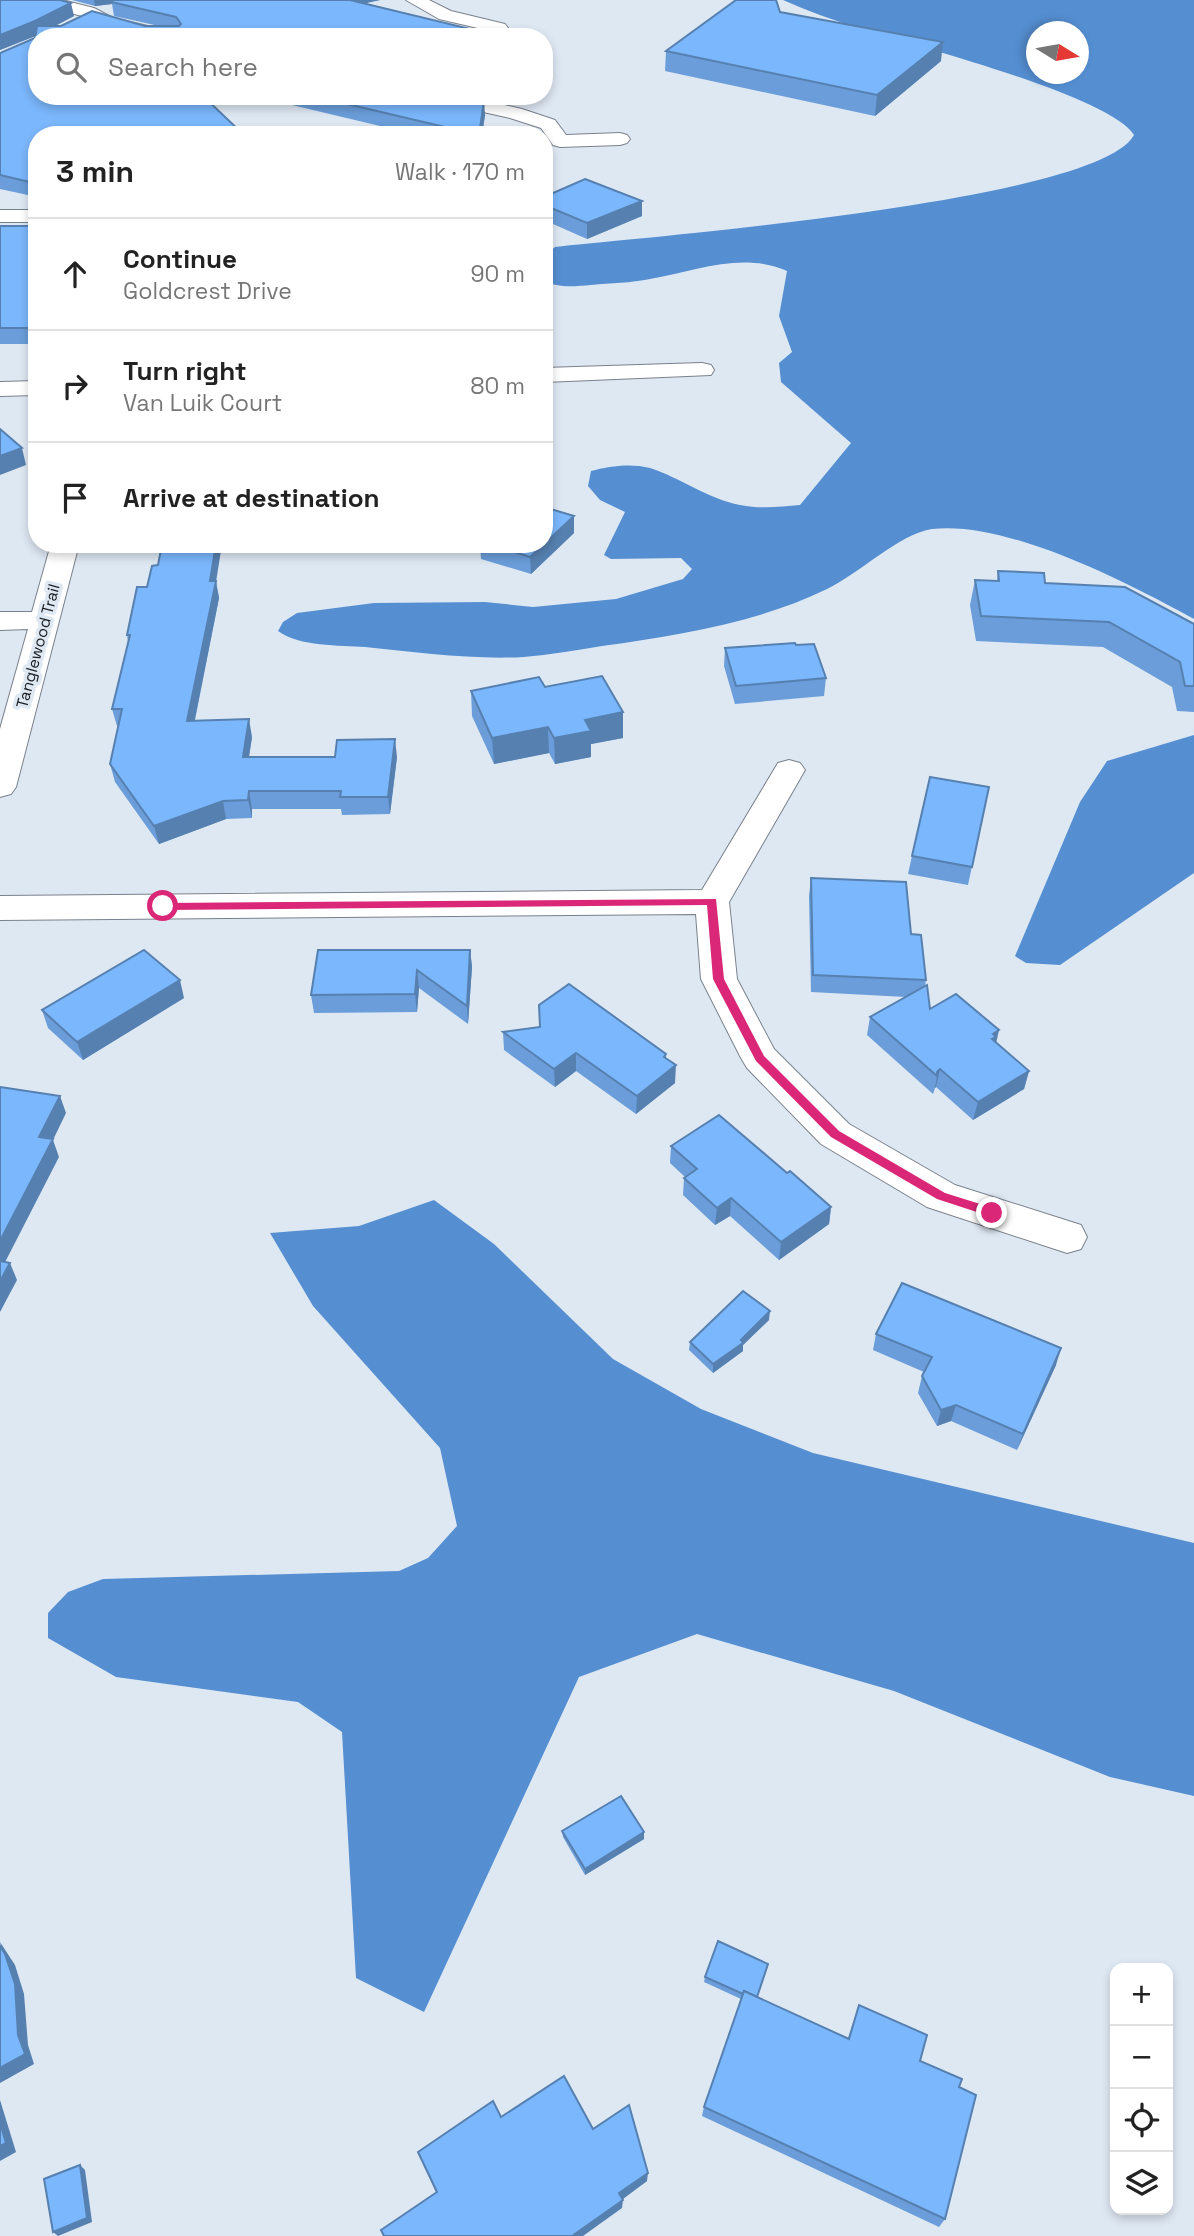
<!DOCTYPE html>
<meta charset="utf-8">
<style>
:root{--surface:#fff;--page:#f6f6f6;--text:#222;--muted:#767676;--line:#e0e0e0}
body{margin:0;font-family:"Space Grotesk",sans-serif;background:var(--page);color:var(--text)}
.controls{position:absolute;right:21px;bottom:21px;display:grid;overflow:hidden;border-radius:14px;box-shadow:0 4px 10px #0003}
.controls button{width:63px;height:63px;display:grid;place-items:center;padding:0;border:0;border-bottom:2px solid var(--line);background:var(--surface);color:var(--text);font:35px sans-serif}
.compass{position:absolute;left:1026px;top:21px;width:63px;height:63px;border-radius:50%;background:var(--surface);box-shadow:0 4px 10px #0003;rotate:101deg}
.stop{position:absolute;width:21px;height:21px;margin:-16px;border:5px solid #db2777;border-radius:50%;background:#fff}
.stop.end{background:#db2777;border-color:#fff;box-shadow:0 2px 7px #0008}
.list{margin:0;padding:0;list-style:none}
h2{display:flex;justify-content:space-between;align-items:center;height:91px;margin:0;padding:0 28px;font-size:30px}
h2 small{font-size:23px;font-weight:400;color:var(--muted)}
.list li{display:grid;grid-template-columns:46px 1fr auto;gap:21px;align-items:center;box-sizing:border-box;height:112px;padding:0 28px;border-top:2px solid var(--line)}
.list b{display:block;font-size:26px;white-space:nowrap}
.list p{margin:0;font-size:23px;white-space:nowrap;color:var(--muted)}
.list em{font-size:23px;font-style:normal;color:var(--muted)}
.icon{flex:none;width:38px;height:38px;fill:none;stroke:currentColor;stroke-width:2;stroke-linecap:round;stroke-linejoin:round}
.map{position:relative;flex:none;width:1194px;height:2236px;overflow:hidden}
.search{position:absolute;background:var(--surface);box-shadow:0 4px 10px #0003;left:28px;top:28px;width:525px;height:77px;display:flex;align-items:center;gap:18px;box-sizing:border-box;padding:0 24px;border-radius:28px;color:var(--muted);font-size:26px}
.panel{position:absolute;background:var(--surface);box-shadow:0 4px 10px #0003;left:28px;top:126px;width:525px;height:427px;border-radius:28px}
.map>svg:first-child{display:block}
.water{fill:#558fd2;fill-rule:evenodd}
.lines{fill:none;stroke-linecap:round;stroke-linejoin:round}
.minor-casing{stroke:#79818c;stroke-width:2}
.minor{fill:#fff;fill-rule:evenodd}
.wall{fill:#6a9dd9}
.shaded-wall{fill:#5680b0}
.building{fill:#7bb7fc;stroke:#5680b0;stroke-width:2}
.route{fill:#db2777}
.labels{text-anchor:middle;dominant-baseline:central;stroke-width:7;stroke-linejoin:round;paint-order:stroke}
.far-street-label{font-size:16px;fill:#1a1d21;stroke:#dee8f3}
</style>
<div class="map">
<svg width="1194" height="2236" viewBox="0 0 1194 2236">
<rect width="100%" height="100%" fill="#dee8f3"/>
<g class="water">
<path d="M 783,0 L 1194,0 L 1194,619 C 1128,583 1007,520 932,529 C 901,533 857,575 827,589 C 757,623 679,635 602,646 C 576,650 550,655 524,657 C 474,660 415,652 365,647 C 339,645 300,647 278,631 L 283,622 L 297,613 L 374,603 L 485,602 L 533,607 L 616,599 L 683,579 L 692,569 L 681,558 L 611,559 L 604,555 L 625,512 L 600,500 L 588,486 L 591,471 C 609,466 631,463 650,468 C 681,478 708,499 740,505 C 760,509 780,507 800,505 L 851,443 L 781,382 L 779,363 L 792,352 L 779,316 L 787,271 C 743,251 695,271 650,279 C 631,283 611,283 591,285 C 576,286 558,289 544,280 L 544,257 L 555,247 C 645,237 1098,202 1134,135 C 1109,95 911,45 858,28 C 833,20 808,11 783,0 ZM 1036,32 L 1078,32 L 1078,74 L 1036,74 Z"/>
<polygon points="1194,735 1194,873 1060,965 1026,963 1015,956 1080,802 1107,761"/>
<polygon points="434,1200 494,1244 613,1359 701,1409 813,1453 1194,1543 1194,1796 1110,1777 894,1691 697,1634 579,1677 424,2012 356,1978 342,1732 298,1702 116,1677 48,1638 48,1613 68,1592 103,1579 399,1571 428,1558 457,1526 440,1448 313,1306 270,1233 359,1226"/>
</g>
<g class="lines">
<g class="minor-casing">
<g id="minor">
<polygon points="33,0 62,0 94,8 113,18 178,33 181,37 148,37 101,26 82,16 36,4"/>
<polygon points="406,0 429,0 451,11 505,24 508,28 499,33 439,19"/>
<polygon points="428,96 465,96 522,109 555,120 566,135 620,133 627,135 630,139 627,143 620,145 560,147 553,145 541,128 510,118 430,100"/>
<rect x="0" y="210" width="37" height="12"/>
<polygon points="702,363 711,365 714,370 711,375 544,382 544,368"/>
<polygon points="37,381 37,395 0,396 0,382"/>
<polygon points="51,544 79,544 16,787 11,794 0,797 0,729 28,629 0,630 0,612 32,612"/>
<polygon points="789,760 800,763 805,770 729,902 737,979 774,1049 849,1124 955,1185 1081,1225 1087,1237 1081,1249 1067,1253 927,1207 821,1144 747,1068 741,1058 701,979 696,914 0,920 0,896 702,890 778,763"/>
</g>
</g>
<use href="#minor" class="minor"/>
</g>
<g class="wall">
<polygon points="0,0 74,16 55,26 159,26 114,16 112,4 95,6 72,0 380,0 364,3 466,28 466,33 37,37 244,135 37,135 37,197 0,189 0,53 35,38 35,36 0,50"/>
<polygon points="780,12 941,61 875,116 665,71 666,51"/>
<polygon points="254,96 464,96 485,115 482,135 418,135"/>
<polygon points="544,197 642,201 642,216 587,239 544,220"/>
<rect x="0" y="226" width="37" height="118"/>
<polygon points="574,516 574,533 531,574 481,559 480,544 544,544"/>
<polygon points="998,571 1194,624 1194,712 1177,711 1172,687 1103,647 976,641 970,605 975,580 997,581"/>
<polygon points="216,582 219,598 195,720 252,737 249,757 397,757 390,814 342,815 341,809 252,809 252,818 226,819 159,844 115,782 110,764 118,726 117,726 112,709 128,642 127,635"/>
<polygon points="725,648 826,678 824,696 735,704 724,666"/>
<polygon points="545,687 623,738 591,744 591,757 555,764 549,753 494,764 472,716 471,691"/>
<polygon points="989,787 968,885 908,874 912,856"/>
<polygon points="811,878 911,934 926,980 925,986 930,1009 996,1043 1029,1071 1024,1089 973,1120 936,1087 935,1088 933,1094 867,1035 870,1017 906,997 811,992 809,896"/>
<polygon points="470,950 472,967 468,1024 419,988 417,1012 314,1013 311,995"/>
<polygon points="184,998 83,1060 48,1028 42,1010"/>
<polygon points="539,1005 666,1054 666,1058 675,1083 636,1114 576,1071 555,1087 504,1050 503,1032 540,1027"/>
<polygon points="671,1146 787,1173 831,1207 829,1224 779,1260 730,1216 715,1225 683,1195 684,1178 685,1177 670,1163"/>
<polygon points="769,1320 743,1345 743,1351 713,1373 689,1350 690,1342"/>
<polygon points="876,1334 1056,1365 1017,1450 951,1421 937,1426 918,1393 922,1376 924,1372 873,1350"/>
<polygon points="562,1831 644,1839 585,1875 563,1837"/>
<polygon points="705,1977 758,1998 848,2038 859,2005 920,2061 959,2087 945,2219 939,2227 702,2116 704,2107 741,1999 704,1982"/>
<polygon points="501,2117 593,2129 647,2181 622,2199 622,2208 436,2192 418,2152"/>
</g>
<g class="shaded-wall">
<polygon points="94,0 113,0 112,4 95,6"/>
<polygon points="335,0 380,0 336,10"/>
<polygon points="71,3 74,16 38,35 0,50 0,35"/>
<polygon points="943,42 941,61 875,116 877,95"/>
<polygon points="484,101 485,115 482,135 480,135"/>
<polygon points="37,174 37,195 34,183"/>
<polygon points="642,201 642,216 587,239 587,223"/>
<polygon points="22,448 26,465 0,475 0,456"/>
<polygon points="574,516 574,533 531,574 530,557"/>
<polygon points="216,544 222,544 216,582 219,598 191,738 187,721"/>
<polygon points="623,712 623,738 591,744 591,757 555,764 554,738 585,720"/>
<polygon points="249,719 252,737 246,775 243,757"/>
<polygon points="548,727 549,753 494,764 492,738"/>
<polygon points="395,739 397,757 390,814 388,797"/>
<polygon points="249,791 252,809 252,818 248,800"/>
<polygon points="223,801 226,819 159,844 154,826"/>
<polygon points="470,950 472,967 468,1024 467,1006"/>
<polygon points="417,970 419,988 417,1012 415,994"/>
<polygon points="180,980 184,998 83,1060 77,1042"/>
<polygon points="999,1030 995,1048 992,1055 993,1034"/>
<polygon points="576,1053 576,1071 555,1087 554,1069"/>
<polygon points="676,1065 675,1083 636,1114 637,1096"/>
<polygon points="940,1069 936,1087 935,1088 937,1076 937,1072"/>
<polygon points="1029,1071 1024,1089 973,1120 978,1102"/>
<polygon points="60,1096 66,1113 53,1140 59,1157 0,1272 0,1241 39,1137"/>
<polygon points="731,1198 730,1216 715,1225 717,1208"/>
<polygon points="831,1207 829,1224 779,1260 781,1242"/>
<polygon points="10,1263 17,1280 0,1312 0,1281"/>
<polygon points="770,1311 769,1320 743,1345 743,1351 713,1373 713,1364"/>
<polygon points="1061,1348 1056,1365 1017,1450 1023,1434"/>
<polygon points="956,1405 951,1421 937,1426 941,1410"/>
<polygon points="644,1832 644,1839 585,1875 585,1869"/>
<polygon points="0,1942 15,1965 24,1994 28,2045 34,2064 0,2083 0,2068 18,2035"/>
<polygon points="0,2100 16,2152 0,2161"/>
<polygon points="80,2165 85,2170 92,2222 58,2236 53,2232"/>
<polygon points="648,2173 647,2181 619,2202 619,2193"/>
<polygon points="623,2200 622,2208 583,2236 572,2236"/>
</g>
<g class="building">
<polygon points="0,0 60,0 71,3 35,21 0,35"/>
<polygon points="113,0 350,0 466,28 460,31 486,37 37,37 37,96 203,96 244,135 198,135 193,130 191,135 37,135 37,174 34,183 0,175 0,53 35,38 37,26 61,26 92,11 145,26 179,26 181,24 176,17 111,2"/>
<polygon points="736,0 776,0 780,12 943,42 877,95 666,51"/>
<polygon points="313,96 464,96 484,101 479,135"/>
<polygon points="585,179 642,201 587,223 544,205 544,197"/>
<rect x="0" y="226" width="37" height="102"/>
<polygon points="0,429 22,448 0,456"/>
<polygon points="544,507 574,516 544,544"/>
<polygon points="162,544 216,544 210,581 216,581 187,721 249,719 243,757 335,757 337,740 395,739 388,797 340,797 341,791 249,791 248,800 223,801 154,826 110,764 122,709 112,709 130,635 127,635 137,587 147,587 152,566 158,565"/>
<polygon points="489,544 544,544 530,557"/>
<polygon points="998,571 1044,573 1045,583 1125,587 1194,624 1194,686 1185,686 1180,662 1109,622 981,616 975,580 999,581"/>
<polygon points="795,643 796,645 814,644 826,678 736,686 725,648"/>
<polygon points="602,676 623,712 585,720 591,731 554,738 548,727 492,738 471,691 539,677 545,687"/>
<polygon points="930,777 989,787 972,867 912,856"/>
<polygon points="811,878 906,882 911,934 921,935 926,980 813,975"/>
<polygon points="144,950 180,980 77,1042 42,1010"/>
<polygon points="318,950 470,950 467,1006 417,970 415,994 311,995"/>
<polygon points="569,984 666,1054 664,1057 676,1065 637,1096 576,1053 554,1069 503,1032 540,1027 539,1005"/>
<polygon points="927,985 930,1009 956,994 999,1030 993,1034 996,1037 992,1039 1029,1071 978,1102 940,1069 937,1072 937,1076 870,1017"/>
<polygon points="0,1087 60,1096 39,1137 53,1139 0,1241"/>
<polygon points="719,1115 787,1173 790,1171 831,1207 781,1242 731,1198 717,1208 684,1178 697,1169 671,1146"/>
<polygon points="0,1261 10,1263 0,1281"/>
<polygon points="902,1283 1061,1348 1023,1434 956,1405 941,1410 922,1376 932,1357 876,1334"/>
<polygon points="743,1291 770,1311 741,1340 743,1343 713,1364 690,1342"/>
<polygon points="621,1796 644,1832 585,1869 562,1831"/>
<polygon points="718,1941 768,1964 757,1997 744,1991 743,1994 705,1977"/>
<polygon points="0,1946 5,1954 15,1984 18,2035 25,2054 0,2068"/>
<polygon points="744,1991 849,2039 859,2005 927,2035 920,2061 962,2079 959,2087 976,2095 945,2219 704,2107"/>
<polygon points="564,2076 593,2129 629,2105 648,2173 619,2193 623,2200 572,2236 384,2236 381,2230 437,2192 418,2152 493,2101 501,2117"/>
<polygon points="0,2123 6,2143 0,2146"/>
<polygon points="80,2165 87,2218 53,2232 44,2179"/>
</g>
<polygon class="route" points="716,899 724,979 764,1056 839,1131 945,1193 996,1209 996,1216 992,1217 937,1199 831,1137 756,1061 713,979 707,905 163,910 157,906 163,903"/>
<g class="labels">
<g class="far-street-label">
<text transform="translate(38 646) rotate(-75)">Tanglewood Trail</text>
</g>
</g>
</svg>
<div class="controls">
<button>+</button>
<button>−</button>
<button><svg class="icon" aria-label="locate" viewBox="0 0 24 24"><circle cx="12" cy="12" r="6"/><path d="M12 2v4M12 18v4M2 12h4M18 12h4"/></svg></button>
<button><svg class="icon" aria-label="layers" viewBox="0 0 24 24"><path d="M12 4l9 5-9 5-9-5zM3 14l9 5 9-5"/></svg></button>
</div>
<svg class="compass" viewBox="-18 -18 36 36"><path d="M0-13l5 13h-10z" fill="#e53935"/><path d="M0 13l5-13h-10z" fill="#767676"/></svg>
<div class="stop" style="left:163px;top:906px"></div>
<div class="stop end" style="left:992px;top:1213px"></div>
<div class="search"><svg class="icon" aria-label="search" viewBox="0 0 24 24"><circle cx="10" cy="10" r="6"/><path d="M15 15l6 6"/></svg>Search here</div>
<section class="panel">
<h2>3 min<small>Walk · 170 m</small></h2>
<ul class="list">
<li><svg class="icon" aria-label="ahead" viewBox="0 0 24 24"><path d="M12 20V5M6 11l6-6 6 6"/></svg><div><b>Continue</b><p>Goldcrest Drive</p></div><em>90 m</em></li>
<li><svg class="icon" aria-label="right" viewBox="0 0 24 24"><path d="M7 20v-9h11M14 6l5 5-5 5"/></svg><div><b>Turn right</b><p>Van Luik Court</p></div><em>80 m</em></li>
<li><svg class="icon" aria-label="arrive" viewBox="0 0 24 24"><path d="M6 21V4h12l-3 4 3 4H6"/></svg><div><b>Arrive at destination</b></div></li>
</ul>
</section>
</div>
